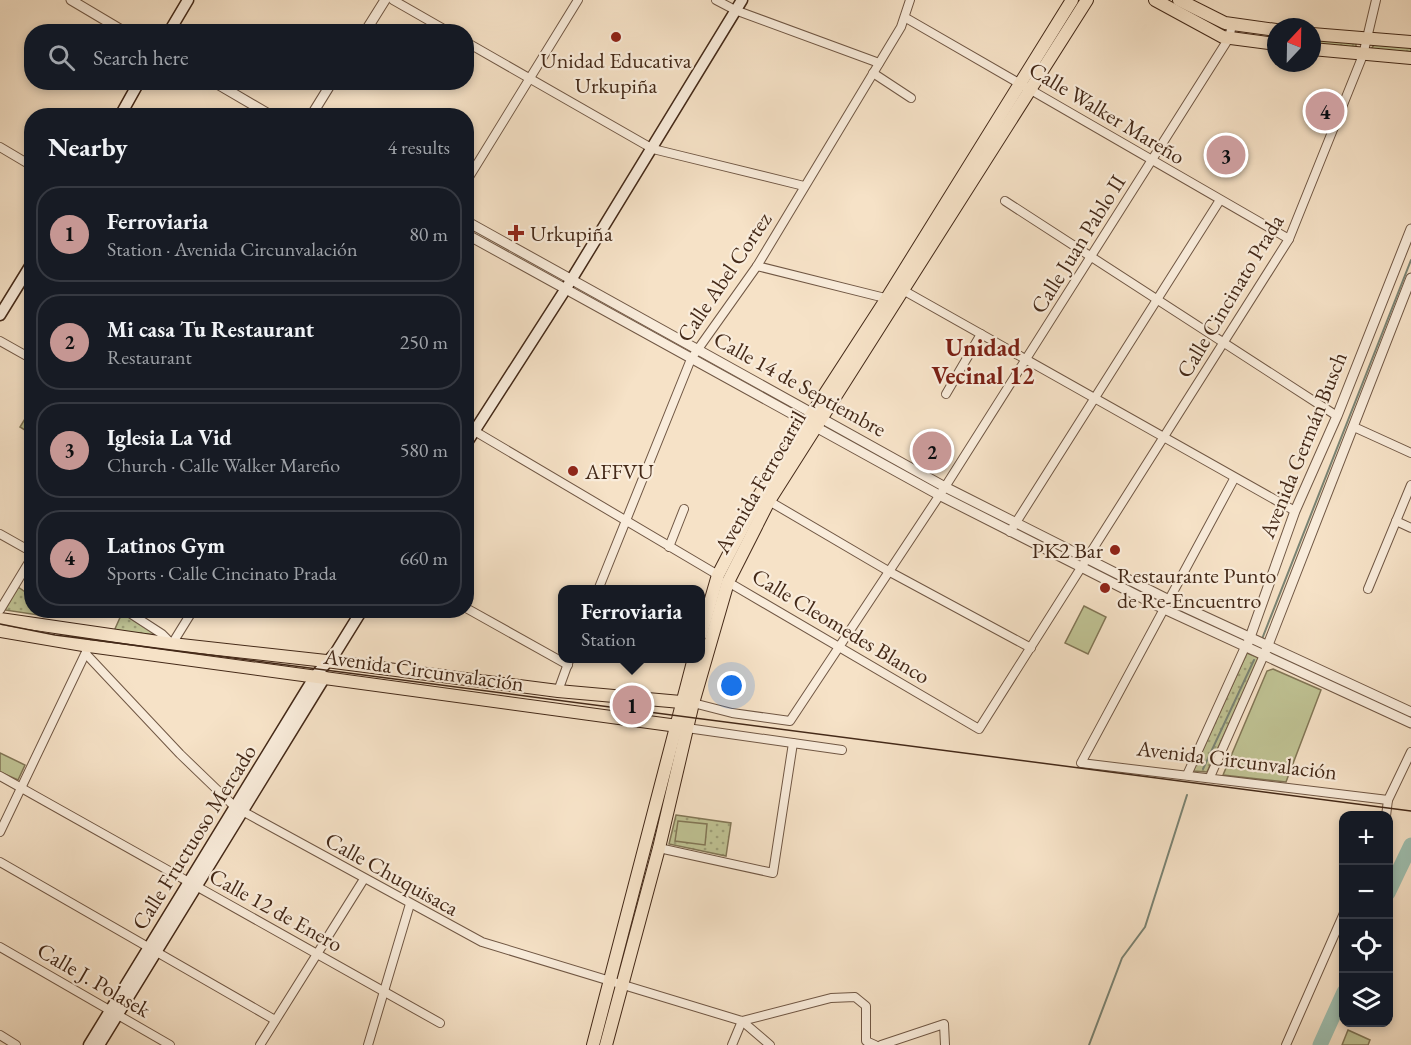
<!DOCTYPE html>
<meta charset="utf-8">
<style>
:root{--surface:#171b24;--page:#242831;--text:#f1f3f6;--muted:#9ea1a6;--line:#363941;--accent:#c59692}
body{margin:0;font-family:"EB Garamond",serif;background:var(--page);color:var(--text)}
.controls{position:absolute;right:18px;bottom:18px;display:grid;overflow:hidden;border-radius:12px;box-shadow:0 3px 9px #0003}
.controls button{width:54px;height:54px;display:grid;place-items:center;padding:0;border:0;border-bottom:2px solid var(--line);background:var(--surface);color:var(--text);font:30px sans-serif}
.compass{position:absolute;left:1267px;top:18px;width:54px;height:54px;border-radius:50%;background:var(--surface);box-shadow:0 3px 9px #0003;rotate:22deg}
.you{position:absolute;left:732px;top:686px;width:21px;height:21px;margin:-15px;border:4px solid #fff;border-radius:50%;background:#1a73e8;box-shadow:0 0 0 9px #1a73e833}
.badge{display:grid;place-items:center;width:39px;height:39px;border-radius:50%;background:var(--accent);color:#111;font-size:20px;font-weight:700}
.pin{position:absolute;translate:-50% -50%;border:3px solid #fff;box-shadow:0 2px 6px #0006}
.popup{position:absolute;left:558px;top:585px;width:147px;height:78px;box-sizing:border-box;display:grid;place-content:center;border-radius:12px;background:var(--surface);filter:drop-shadow(0 2px 4px #0005);font-size:20px;white-space:nowrap;color:var(--muted)}
.popup b{font-size:22px;color:var(--text)}
.popup::after{content:'';position:absolute;left:50%;top:100%;margin-left:-12px;border:12px solid transparent;border-top-color:var(--surface)}
.list{margin:0;padding:0;list-style:none}
h2{display:flex;justify-content:space-between;align-items:center;height:78px;margin:0;padding:0 24px;font-size:26px}
h2 small{font-size:20px;font-weight:400;color:var(--muted)}
.list li{display:grid;grid-template-columns:39px 1fr auto;gap:18px;align-items:center;box-sizing:border-box;height:96px;margin:0 12px 12px;padding:0 12px;border:2px solid var(--line);border-radius:24px}
.list b{display:block;font-size:22px;white-space:nowrap}
.list p{margin:0;font-size:20px;white-space:nowrap;color:var(--muted)}
.list em{font-size:20px;font-style:normal;color:var(--muted)}
.icon{flex:none;width:33px;height:33px;fill:none;stroke:currentColor;stroke-width:2;stroke-linecap:round;stroke-linejoin:round}
.map{position:relative;flex:none;width:1411px;height:1045px;overflow:hidden}
.search{position:absolute;background:var(--surface);box-shadow:0 3px 9px #0003;left:24px;top:24px;width:450px;height:66px;display:flex;align-items:center;gap:15px;box-sizing:border-box;padding:0 21px;border-radius:24px;color:var(--muted);font-size:22px}
.panel{position:absolute;background:var(--surface);box-shadow:0 3px 9px #0003;left:24px;top:108px;width:450px;height:510px;border-radius:24px}
.map>svg:first-child{display:block}
.green{fill:url(#green-dots);stroke:#827656;stroke-width:1.5}
.pitch{fill:#bfc293;stroke:#827656;stroke-width:1.5}
.lines{fill:none;stroke-linecap:round;stroke-linejoin:round}
.stream{stroke:#7a8373;stroke-width:2}
.river{stroke:#9ebfb0;stroke-width:15}
.minor-casing{stroke:#705744;stroke-width:10}
.tertiary-casing{stroke:#705744;stroke-width:11}
.secondary-casing{stroke:#442918;stroke-width:13}
.primary-casing{stroke:#442918;stroke-width:14}
.trunk-casing{stroke:#442918;stroke-width:14}
.minor{stroke:#f9ecdb;stroke-width:8}
.tertiary{stroke:#f9ecdb;stroke-width:9}
.secondary{stroke:#f9ecdb;stroke-width:10}
.primary{stroke:#f6e2c7;stroke-width:12}
.trunk{stroke:#f6e2c7;stroke-width:12}
.tram{stroke:#442918;stroke-width:1.5}
.poi-dot{fill:#8f2418;stroke:#f9ecdb;stroke-width:2}
.labels{text-anchor:middle;dominant-baseline:central;stroke-width:4.5;stroke-linejoin:round;paint-order:stroke}
.poi-label{font-size:22px;fill:#442918;stroke:#f9ecdb;text-anchor:start}
.street-label{font-size:22px;fill:#442918;stroke:#f9ecdb}
.neighbourhood-label{font-size:24px;font-weight:bold;fill:#7a1f14;stroke:#f9ecdb}
</style>
<div class="map">
<svg width="1411" height="1045" viewBox="0 0 1411 1045">
<defs>
<pattern id="green-dots" width="8" height="8" patternUnits="userSpaceOnUse" patternTransform="scale(1.5)"><rect width="8" height="8" fill="#bfc293"/><path d="M2 2h.1M6 6h.1" fill="none" stroke="#9d9e77" stroke-width="1.8" stroke-linecap="round"/></pattern>
</defs>
<rect width="100%" height="100%" fill="#f6e2c7"/>
<filter id="stains"><feTurbulence type="fractalNoise" baseFrequency=".00333" numOctaves="4"/><feColorMatrix values="0 0 0 0 .2 0 0 0 0 .09 0 0 0 0 .02 0 0 0 .5 -.17"/></filter>
<radialGradient id="worn" r=".72"><stop offset=".6" stop-color="#630" stop-opacity="0"/><stop offset="1" stop-color="#630" stop-opacity=".3"/></radialGradient>
<g class="green">
<polygon points="1312,38 1356,43 1356,48 1312,44"/>
<polygon points="1374,45 1411,47 1411,53 1371,49"/>
<polygon points="18,587 31,596 32,610 49,611 45,616 5,610"/>
<polygon points="123,611 158,635 114,631"/>
<polygon points="1247,653 1259,658 1207,772 1193,771"/>
<polygon points="676,815 731,823 726,856 669,844"/>
</g>
<g class="pitch">
<polygon points="31,409 31,434 20,427"/>
<polygon points="1084,606 1106,617 1088,654 1065,643"/>
<polygon points="1273,669 1321,690 1286,782 1223,775 1267,671"/>
<polygon points="0,753 25,765 18,780 0,772"/>
<polygon points="678,821 707,824 705,845 675,841"/>
<polygon points="1348,1030 1370,1040 1368,1045 1342,1045"/>
</g>
<g class="lines">
<g class="stream">
<polyline points="1262,639 1411,260"/>
<polyline points="1203,769 1254,660"/>
<polyline points="1089,1045 1122,958 1145,927 1187,795"/>
</g>
<g class="river">
<polyline points="1388,893 1411,845"/>
<polyline points="1320,1045 1344,992"/>
</g>
<g class="minor-casing">
<g id="minor">
<polyline points="393,0 449,32"/>
<polyline points="716,0 735,10 879,63"/>
<polyline points="906,18 1289,239"/>
<polyline points="466,42 653,149 804,186"/>
<polyline points="873,73 911,98"/>
<polyline points="0,147 32,166"/>
<polyline points="466,182 578,0"/>
<polyline points="1005,201 1337,416"/>
<polyline points="757,266 889,299"/>
<polyline points="901,289 1295,511"/>
<polyline points="0,341 32,359"/>
<polyline points="946,394 981,334"/>
<polyline points="466,426 718,575"/>
<polyline points="1354,427 1411,453"/>
<polyline points="1234,479 1081,763 1388,800"/>
<polyline points="769,501 890,572 1031,648"/>
<polyline points="1396,521 1411,528"/>
<polyline points="1010,532 1220,200"/>
<polyline points="0,534 32,552"/>
<polyline points="669,547 684,509"/>
<polyline points="728,582 979,729 1289,239 1363,55 1376,0"/>
<polyline points="1368,589 1411,485"/>
<polyline points="598,590 691,359 757,266 901,27 910,0"/>
<polyline points="466,608 568,665"/>
<polyline points="0,610 32,557"/>
<polyline points="125,610 162,634 172,644 193,610"/>
<polyline points="86,654 180,754 235,807 244,812 482,942 742,1021 770,1045"/>
<polyline points="558,691 570,658"/>
<polyline points="693,703 732,713 790,721 945,487 1229,38 1232,25"/>
<polyline points="687,728 842,750"/>
<polyline points="1187,775 1245,647"/>
<polyline points="0,776 440,1023"/>
<polyline points="1210,777 1264,655"/>
<polyline points="1386,816 1388,800 1411,752"/>
<polyline points="0,832 87,650"/>
<polyline points="659,848 773,873 793,743"/>
<polyline points="0,862 275,1020"/>
<polyline points="0,947 170,1045"/>
<polyline points="742,1021 831,998 855,997 866,1006 866,1041 875,1045"/>
<polyline points="0,1035 16,1045"/>
<polyline points="260,1045 364,879"/>
<polyline points="368,1045 410,904"/>
<polyline points="732,1045 742,1021"/>
<polyline points="881,1045 944,1024 945,1045"/>
<polyline points="1286,1045 1344,913"/>
</g>
</g>
<g class="tertiary-casing">
<g id="tertiary">
<polyline points="71,0 125,32"/>
<polyline points="365,32 385,0"/>
<polyline points="214,82 272,116"/>
<polyline points="311,116 332,82"/>
<polyline points="466,221 945,487 1169,600 1411,712"/>
<polyline points="466,234 939,495 1162,608 1411,723"/>
<polyline points="1248,643 1295,511 1337,416 1411,229"/>
<polyline points="1266,650 1411,278"/>
</g>
</g>
<g class="secondary-casing">
<g id="secondary">
<polyline points="169,32 188,0"/>
<polyline points="120,116 139,82"/>
<polyline points="0,315 32,263"/>
<polyline points="466,444 565,290 742,0"/>
<polyline points="89,1045 315,676 336,652 362,610"/>
<polyline points="99,1045 325,677"/>
</g>
</g>
<g class="primary-casing">
<g id="primary">
<polyline points="1155,0 1223,37 1276,44"/>
<polyline points="1179,0 1225,23 1276,30"/>
<polyline points="1312,34 1411,42"/>
<polyline points="1312,49 1411,58"/>
<polyline points="0,619 172,644 326,661 558,691 692,703"/>
<polyline points="0,631 89,646 685,727"/>
</g>
</g>
<g class="trunk-casing">
<g id="trunk">
<polyline points="701,634 718,575 760,494 887,298 1072,0"/>
<polyline points="593,1045 694,658"/>
<polyline points="606,1045 659,848 693,703 728,582 769,501 1087,0"/>
</g>
</g>
<use href="#minor" class="minor"/>
<use href="#tertiary" class="tertiary"/>
<use href="#secondary" class="secondary"/>
<use href="#primary" class="primary"/>
<use href="#trunk" class="trunk"/>
<polyline class="tram" points="0,624 55,635 1411,811"/>
</g>
<g class="poi-dot">
<circle cx="616" cy="37" r="6"/>
<path d="M513 224h6v6h6v6h-6v6h-6v-6h-6v-6h6z"/>
<circle cx="573" cy="471" r="6"/>
<circle cx="1115" cy="550" r="6"/>
<circle cx="1105" cy="588" r="6"/>
</g>
<g class="labels">
<g class="poi-label">
<text x="616" y="60" text-anchor="middle">Unidad Educativa<tspan x="616" dy="25">Urkupiña</tspan></text>
<text x="530" y="233">Urkupiña</text>
<text x="585" y="471">AFFVU</text>
<text x="1103" y="550" text-anchor="end">PK2 Bar</text>
<text x="1117" y="575">Restaurante Punto<tspan x="1117" dy="25">de Re-Encuentro</tspan></text>
</g>
<g class="street-label">
<text transform="translate(1107 113) rotate(31)">Calle Walker Mareño</text>
<text transform="translate(1078 244) rotate(-58)">Calle Juan Pablo II</text>
<text transform="translate(724 277) rotate(-56)">Calle Abel Cortez</text>
<text transform="translate(1230 296) rotate(-59)">Calle Cincinato Prada</text>
<text transform="translate(800 384) rotate(29)">Calle 14 de Septiembre</text>
<text transform="translate(1303 445) rotate(-68)">Avenida Germán Busch</text>
<text transform="translate(760 482) rotate(-60)">Avenida Ferrocarril</text>
<text transform="translate(841 626) rotate(31)">Calle Cleomedes Blanco</text>
<text transform="translate(424 670) rotate(8)">Avenida Circunvalación</text>
<text transform="translate(1237 760) rotate(7)">Avenida Circunvalación</text>
<text transform="translate(194 837) rotate(-58)">Calle Fructuoso Mercado</text>
<text transform="translate(392 874) rotate(29)">Calle Chuquisaca</text>
<text transform="translate(276 910) rotate(29)">Calle 12 de Enero</text>
<text transform="translate(94 980) rotate(30)">Calle J. Polasek</text>
</g>
<g class="neighbourhood-label">
<text x="983" y="347">Unidad<tspan x="983" dy="28">Vecinal 12</tspan></text>
</g>
</g>
<rect width="100%" height="100%" filter="url(#stains)"/>
<rect width="100%" height="100%" fill="url(#worn)"/>
</svg>
<div class="controls">
<button>+</button>
<button>−</button>
<button><svg class="icon" aria-label="locate" viewBox="0 0 24 24"><circle cx="12" cy="12" r="6"/><path d="M12 2v4M12 18v4M2 12h4M18 12h4"/></svg></button>
<button><svg class="icon" aria-label="layers" viewBox="0 0 24 24"><path d="M12 4l9 5-9 5-9-5zM3 14l9 5 9-5"/></svg></button>
</div>
<svg class="compass" viewBox="-18 -18 36 36"><path d="M0-13l5 13h-10z" fill="#e53935"/><path d="M0 13l5-13h-10z" fill="#9ea1a6"/></svg>
<div class="you"></div>
<div class="pin badge" style="left:632px;top:705px">1</div>
<div class="popup"><b>Ferroviaria</b>Station</div>
<div class="pin badge" style="left:932px;top:451px">2</div>
<div class="pin badge" style="left:1226px;top:155px">3</div>
<div class="pin badge" style="left:1325px;top:111px">4</div>
<div class="search"><svg class="icon" aria-label="search" viewBox="0 0 24 24"><circle cx="10" cy="10" r="6"/><path d="M15 15l6 6"/></svg>Search here</div>
<section class="panel">
<h2>Nearby<small>4 results</small></h2>
<ul class="list">
<li><span class="badge">1</span><div><b>Ferroviaria</b><p>Station · Avenida Circunvalación</p></div><em>80 m</em></li>
<li><span class="badge">2</span><div><b>Mi casa Tu Restaurant</b><p>Restaurant</p></div><em>250 m</em></li>
<li><span class="badge">3</span><div><b>Iglesia La Vid</b><p>Church · Calle Walker Mareño</p></div><em>580 m</em></li>
<li><span class="badge">4</span><div><b>Latinos Gym</b><p>Sports · Calle Cincinato Prada</p></div><em>660 m</em></li>
</ul>
</section>
</div>
